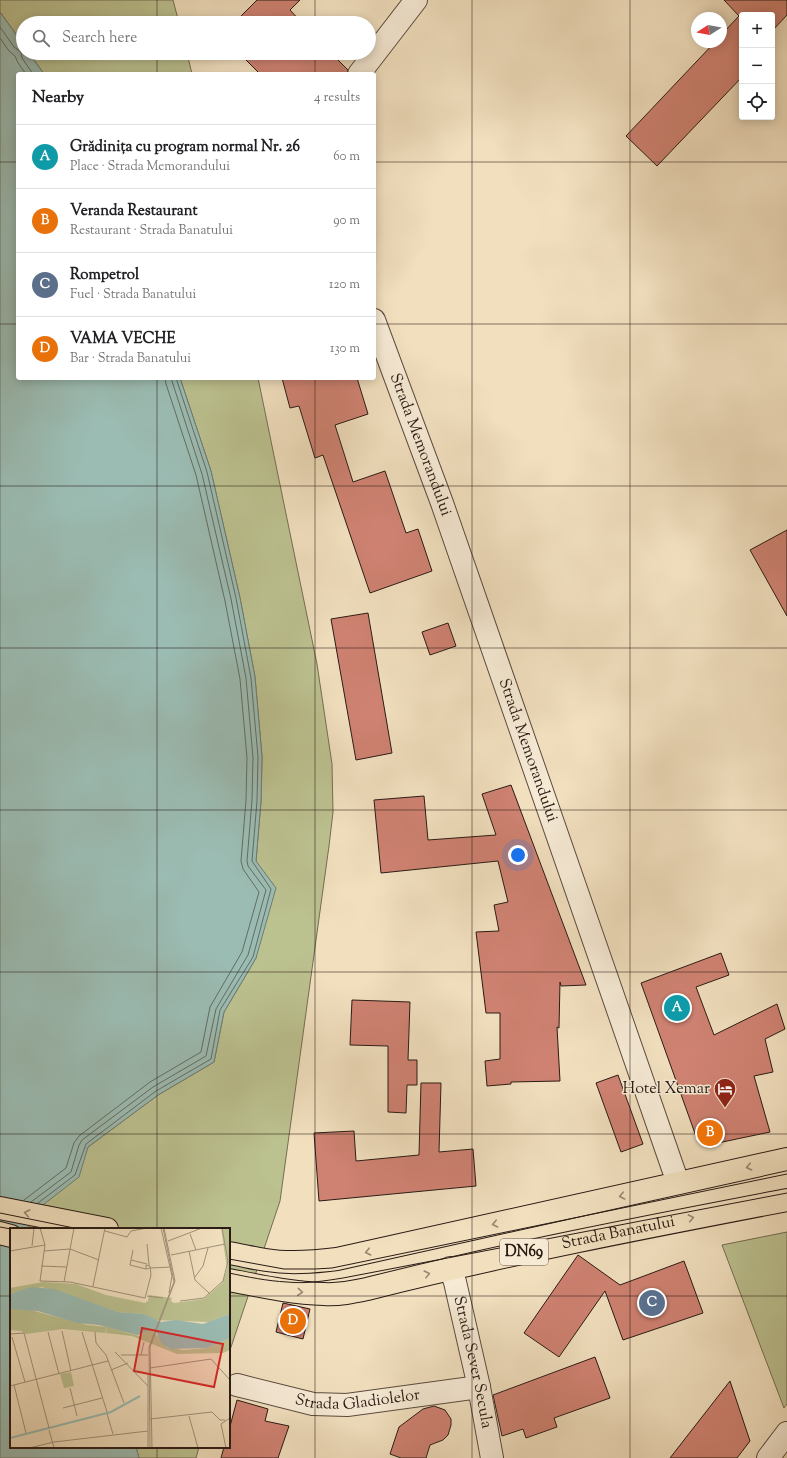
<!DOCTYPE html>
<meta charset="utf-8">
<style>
:root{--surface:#fff;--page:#f2f2f2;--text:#202124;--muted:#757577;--line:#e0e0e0;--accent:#db2777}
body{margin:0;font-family:"Sorts Mill Goudy",serif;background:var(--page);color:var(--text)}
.controls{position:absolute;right:12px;top:12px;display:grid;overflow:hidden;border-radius:4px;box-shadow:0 2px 10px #0003}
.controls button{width:36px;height:36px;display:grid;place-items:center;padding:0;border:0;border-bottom:1px solid var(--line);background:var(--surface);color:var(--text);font:20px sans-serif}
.compass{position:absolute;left:691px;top:12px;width:36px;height:36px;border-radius:50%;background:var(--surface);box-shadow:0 2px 10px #0003;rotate:259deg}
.you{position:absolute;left:518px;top:855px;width:14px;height:14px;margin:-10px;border:3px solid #fff;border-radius:50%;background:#1a73e8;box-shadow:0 0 0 6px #1a73e833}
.badge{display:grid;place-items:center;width:26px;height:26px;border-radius:50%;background:var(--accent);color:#fff;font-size:13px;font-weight:700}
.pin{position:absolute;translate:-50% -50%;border:2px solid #fff;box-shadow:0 1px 4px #0006}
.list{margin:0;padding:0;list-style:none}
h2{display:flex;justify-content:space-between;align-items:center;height:52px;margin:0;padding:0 16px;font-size:17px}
h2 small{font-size:13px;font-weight:400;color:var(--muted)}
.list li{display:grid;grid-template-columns:26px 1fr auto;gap:12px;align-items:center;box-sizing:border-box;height:64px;padding:0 16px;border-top:1px solid var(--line)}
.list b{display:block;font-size:15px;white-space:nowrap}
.list p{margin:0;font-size:13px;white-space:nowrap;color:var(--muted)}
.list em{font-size:13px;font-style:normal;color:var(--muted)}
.icon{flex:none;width:22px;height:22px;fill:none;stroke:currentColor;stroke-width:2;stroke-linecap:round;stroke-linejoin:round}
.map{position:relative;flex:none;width:787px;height:1458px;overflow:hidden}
.search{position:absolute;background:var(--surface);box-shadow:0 2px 10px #0003;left:16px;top:16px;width:360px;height:44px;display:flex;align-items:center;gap:10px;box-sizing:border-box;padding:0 14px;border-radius:22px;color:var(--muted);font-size:15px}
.panel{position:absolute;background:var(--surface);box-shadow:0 2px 10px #0003;left:16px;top:72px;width:360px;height:308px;border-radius:4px}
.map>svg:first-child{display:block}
.green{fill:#bcc190;stroke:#736e52}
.water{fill:#9bbcb3;stroke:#6e7c74}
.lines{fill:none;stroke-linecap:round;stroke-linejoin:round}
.shore{stroke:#626c64;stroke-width:1}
.building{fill:#cf8272;stroke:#2a1b15}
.minor-casing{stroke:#5c4c3f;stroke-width:24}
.primary-casing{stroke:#2a1b15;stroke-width:24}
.minor{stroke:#f6ead5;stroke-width:22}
.primary{stroke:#f1dfbe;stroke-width:22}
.tram{stroke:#2a1b15;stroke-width:1}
.oneway{stroke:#978772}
.grid{fill:none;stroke:#2a1b15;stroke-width:1;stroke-opacity:0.55}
.labels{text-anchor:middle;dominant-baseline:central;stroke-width:3;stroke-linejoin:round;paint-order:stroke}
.shield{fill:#f6ead5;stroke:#67594f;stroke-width:1}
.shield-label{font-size:15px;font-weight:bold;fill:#2a1b15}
.street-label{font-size:16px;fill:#2a1b15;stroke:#f6ead5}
.poi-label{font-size:16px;fill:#2a1b15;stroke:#f6ead5;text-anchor:end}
.inset-river{fill:none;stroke:#9bbcb3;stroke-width:2}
.inset-road{fill:none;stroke:#a1917a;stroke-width:1}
.view{fill:#d62828;fill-opacity:0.15;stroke:#d62828;stroke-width:2}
.inset-edge{fill:none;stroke:#2a1b15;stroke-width:2}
</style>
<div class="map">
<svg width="787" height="1458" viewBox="0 0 787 1458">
<rect width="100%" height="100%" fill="#f1dfbe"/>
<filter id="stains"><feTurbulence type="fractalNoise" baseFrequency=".005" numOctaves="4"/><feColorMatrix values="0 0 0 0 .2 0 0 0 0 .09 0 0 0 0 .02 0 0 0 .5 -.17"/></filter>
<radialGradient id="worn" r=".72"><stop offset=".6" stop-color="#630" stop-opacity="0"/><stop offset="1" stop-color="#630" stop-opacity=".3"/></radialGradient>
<g class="green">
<polygon points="0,0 173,0 179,23 23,23 23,44 0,12"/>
<polygon points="29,53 187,53 192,74 44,74"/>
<polygon points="180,378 258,378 317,664 332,764 333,812 329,846 280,1201 229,1353 229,1229 28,1229 35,1211 88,1147 158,1095 214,1062 224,1012 256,958 256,861 261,801 262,757 255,677 240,598 211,471"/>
<polygon points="787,1232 787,1404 784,1408 722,1245"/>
<polygon points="136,1447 199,1447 196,1458 139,1458"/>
</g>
<polygon class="water" points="0,12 23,44 23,53 29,53 44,74 18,74 18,378 180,378 211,471 240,598 255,677 262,757 261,801 256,861 276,888 256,958 224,1012 214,1062 158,1095 88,1147 79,1177 35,1211 28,1229 11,1229 11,1447 136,1447 139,1458 0,1458"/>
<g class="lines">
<g class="shore">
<polyline points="0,27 14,47 21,52 22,58 33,74"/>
<polyline points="0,38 9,51 15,56 18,63 26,74"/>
<polyline points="24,1200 66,1168 74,1143 79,1136 150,1082 201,1052 210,1007 242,952 259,892 243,869 241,861 246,800 247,758 240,679 225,601 196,475 166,384 165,378"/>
<polyline points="31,1202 71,1172 79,1145 82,1140 153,1087 206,1056 216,1009 248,955 266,890 248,866 247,861 252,800 253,758 246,678 231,599 202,474 171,378"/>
<polyline points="38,1203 75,1175 86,1144 156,1091 211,1059 220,1010 253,957 271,889 252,861 257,801 258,757 251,678 236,598 207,472 176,378"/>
</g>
</g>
<g class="building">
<polygon points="257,0 300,0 290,10 302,23 234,23"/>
<polygon points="724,0 787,0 787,15 772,31 772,15 742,15 742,77 657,166 626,136 715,42 721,42 721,35 739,16"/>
<polygon points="247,53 331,53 348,70 347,74 260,74 243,57"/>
<polygon points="282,378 357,378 368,414 335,425 353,482 385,471 406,533 418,529 432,571 370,593 323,455 315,458 299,406 290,408"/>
<polygon points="787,530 787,616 750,550"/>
<polygon points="368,613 392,753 356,760 331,619"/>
<polygon points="448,623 456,646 430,655 422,632"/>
<polygon points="511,785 586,985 561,986 560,982 559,1028 557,1027 560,1081 511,1082 511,1084 487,1086 485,1061 500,1059 500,1013 486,1013 476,932 499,931 494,905 508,902 498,861 381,873 374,800 424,796 428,840 496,835 482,794"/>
<polygon points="721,953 729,975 696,987 714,1035 777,1004 785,1029 765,1039 773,1072 754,1076 770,1132 713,1144 697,1139 641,983"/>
<polygon points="352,1000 410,1002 408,1060 417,1060 417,1085 407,1085 406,1113 388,1112 388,1046 350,1045"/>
<polygon points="618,1075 643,1144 621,1152 596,1083"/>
<polygon points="421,1083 441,1083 439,1152 473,1149 476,1186 319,1201 314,1133 354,1131 356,1161 419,1155"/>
<polygon points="578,1255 620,1285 684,1261 703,1313 623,1340 605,1291 559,1357 524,1333"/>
<polygon points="283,1303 310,1309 303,1339 276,1332"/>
<polygon points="595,1357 610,1398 554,1418 557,1427 526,1438 523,1429 502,1436 493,1395"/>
<polygon points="730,1381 750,1441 737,1458 670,1458"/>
<polygon points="237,1400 268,1409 265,1421 289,1426 278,1458 221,1458 224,1447 229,1447 229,1430"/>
<polygon points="434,1406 445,1410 451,1419 451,1425 448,1435 443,1440 430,1445 426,1458 401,1458 390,1454 399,1427 423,1409"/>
</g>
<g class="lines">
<g class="minor-casing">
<g id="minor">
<polyline points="359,74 416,0"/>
<path id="s1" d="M 374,320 L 442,503 L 678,1183"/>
<path id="s2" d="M 450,1268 L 455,1282 L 479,1387 L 492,1458"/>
<path id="s3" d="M 237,1385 L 313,1404 L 347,1405 L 479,1387"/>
<polyline points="768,1458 787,1433"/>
</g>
</g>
<g class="primary-casing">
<g id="primary">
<polyline points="0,1208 107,1229"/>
<polyline points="0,1233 11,1236"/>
<path d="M 229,1253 C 241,1255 253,1258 266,1260 C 290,1264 313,1262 337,1259 L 787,1159"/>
<path id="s4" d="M 229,1280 C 260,1286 292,1293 324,1294 C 339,1295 353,1292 367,1289 C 506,1254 646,1227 787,1200"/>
</g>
</g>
<use href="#minor" class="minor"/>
<use href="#primary" class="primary"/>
<g class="tram">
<polyline points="0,1213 79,1229"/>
<polyline points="0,1227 11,1229"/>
<polyline points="229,1259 284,1269 315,1269 332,1268 787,1174"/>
<path d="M 229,1273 C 248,1277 267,1281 287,1282 C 306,1284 324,1281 343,1278 L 787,1193"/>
</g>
</g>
<defs><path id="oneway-chevron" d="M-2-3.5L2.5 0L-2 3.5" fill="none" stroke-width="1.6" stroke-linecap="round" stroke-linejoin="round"/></defs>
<g class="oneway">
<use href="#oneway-chevron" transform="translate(749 1167) rotate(168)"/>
<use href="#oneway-chevron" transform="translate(622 1196) rotate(167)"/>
<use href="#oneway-chevron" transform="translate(27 1213) rotate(-169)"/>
<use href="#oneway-chevron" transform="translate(691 1218) rotate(-11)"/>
<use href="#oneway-chevron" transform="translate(495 1224) rotate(167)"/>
<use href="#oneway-chevron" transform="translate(368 1252) rotate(167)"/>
<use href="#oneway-chevron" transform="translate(427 1274) rotate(-14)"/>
<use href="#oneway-chevron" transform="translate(300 1292) rotate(5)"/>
</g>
<path class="grid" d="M 157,0 L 157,23M 315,0 L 315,23M 472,0 L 472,1458M 630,0 L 630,1458M 157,53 L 157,74M 315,53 L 315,74M 0,162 L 18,162M 374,162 L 787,162M 0,324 L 18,324M 374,324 L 787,324M 157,378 L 157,1229M 315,378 L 315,1458M 0,486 L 787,486M 0,648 L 787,648M 0,810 L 787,810M 0,972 L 787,972M 0,1134 L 787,1134M 0,1296 L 11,1296M 229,1296 L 787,1296M 157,1447 L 157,1458"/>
<defs>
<g id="hotel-pin" transform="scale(1.15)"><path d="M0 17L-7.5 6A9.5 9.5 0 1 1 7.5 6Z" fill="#8f2418" stroke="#f6ead5"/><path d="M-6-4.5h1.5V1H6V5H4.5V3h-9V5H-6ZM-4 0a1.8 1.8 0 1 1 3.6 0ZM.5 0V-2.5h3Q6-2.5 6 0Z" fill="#fff"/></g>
</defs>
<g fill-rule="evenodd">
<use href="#hotel-pin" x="725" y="1089"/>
</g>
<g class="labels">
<rect class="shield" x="500" y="1239" width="48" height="26" rx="3"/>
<g class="shield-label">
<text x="524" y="1252">DN69</text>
</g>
<g class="street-label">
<text stroke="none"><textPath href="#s1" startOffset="133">Strada Memorandului</textPath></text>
<text stroke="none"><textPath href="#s1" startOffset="457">Strada Memorandului</textPath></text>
<text stroke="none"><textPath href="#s4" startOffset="397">Strada Banatului</textPath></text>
<text stroke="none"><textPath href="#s2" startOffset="97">Strada Sever Secula</textPath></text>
<text stroke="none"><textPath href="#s3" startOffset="123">Strada Gladiolelor</textPath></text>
</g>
<g class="poi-label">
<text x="710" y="1089">Hotel Xemar</text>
</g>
</g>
<g transform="translate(10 1228)">
<rect width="220" height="220" fill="#f1dfbe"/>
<path d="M 211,0 L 220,0 L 220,86 L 199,94 L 145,92 L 134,86 L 108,84 L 32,59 L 0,66 L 0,60 L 33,54 L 66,56 L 96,67 L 135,75 L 138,73 L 139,67 L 162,70 L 161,73 L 164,75 L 194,71 L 212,55 L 217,41 ZM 13,80 L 77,97 L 97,99 L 95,105 L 53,101 L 16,106 L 11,103 L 0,102 L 0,81 ZM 97,99 L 129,108 L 138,102 L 143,103 L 157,119 L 173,122 L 197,120 L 220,110 L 220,122 L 213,125 L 167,126 L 122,108 L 96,105 ZM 61,144 L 64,158 L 54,160 L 50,146 Z" fill="#bcc190"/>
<path d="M 21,59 L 44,61 L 108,84 L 134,86 L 151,94 L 166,92 L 193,96 L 220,86 L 220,110 L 197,120 L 161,121 L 152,116 L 146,104 L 141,102 L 127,107 L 89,97 L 67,95 L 28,83 L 0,81 L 0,66 Z" fill="#9bbcb3"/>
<path class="inset-river" d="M 0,210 L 101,184 L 130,168"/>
<path class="inset-road" d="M 30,0 L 35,17 L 30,53 L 60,54 L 135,70 L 141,47 L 140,38 L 136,37 L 136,41 L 140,40M 151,0 L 162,48 L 159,65M 95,3 L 117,9 L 121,3 L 137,0M 180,6 L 186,22M 158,13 L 192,0M 137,16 L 139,37M 22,18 L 24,0M 123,22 L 120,37 L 136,41M 0,23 L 35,17M 34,23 L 60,21 L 89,32M 179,23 L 185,52 L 200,66M 161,27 L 215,16M 121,32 L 137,36M 31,38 L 56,39M 140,40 L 161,39M 185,49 L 193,38 L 198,20M 54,54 L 64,0M 83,58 L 95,0M 137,68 L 153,70M 170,73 L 194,70 L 213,53 L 218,33 L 212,0M 52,103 L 61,143M 38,104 L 49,146M 72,104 L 97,184M 85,104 L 86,115 L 96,127 L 114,175M 0,106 L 14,105 L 39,200M 2,109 L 15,154M 105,124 L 138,158M 111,127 L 138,127M 131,127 L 134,114M 140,140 L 201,131 L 220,152M 101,142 L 118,135M 138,147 L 138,220M 4,157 L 16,205M 0,158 L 98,133M 60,160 L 67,188M 53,180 L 92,170M 97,186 L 103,206M 179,188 L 188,220M 140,191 L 202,184 L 210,192 L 215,192M 39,202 L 44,220M 19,220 L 44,214 L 138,203M 140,220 L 139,119 L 164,54 L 153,0M 142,220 L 140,119 L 165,53 L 154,0M 216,220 L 211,196 L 220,190"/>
<path class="view" d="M 132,100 L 213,116 L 204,159 L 124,143 Z"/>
<rect width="220" height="220" class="inset-edge"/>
</g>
<rect width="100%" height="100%" filter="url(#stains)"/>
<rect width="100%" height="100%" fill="url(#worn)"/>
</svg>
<div class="controls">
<button>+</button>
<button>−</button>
<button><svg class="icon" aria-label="locate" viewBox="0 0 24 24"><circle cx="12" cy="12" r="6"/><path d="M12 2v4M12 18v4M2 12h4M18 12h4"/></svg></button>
</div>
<svg class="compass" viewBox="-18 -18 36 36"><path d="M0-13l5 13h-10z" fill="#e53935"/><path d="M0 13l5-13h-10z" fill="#757577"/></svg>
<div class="you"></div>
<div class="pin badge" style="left:677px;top:1008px;background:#0f9aa8">A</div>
<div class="pin badge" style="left:710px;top:1133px;background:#e8710a">B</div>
<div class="pin badge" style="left:652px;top:1303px;background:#5c6f8a">C</div>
<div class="pin badge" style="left:293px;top:1321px;background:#e8710a">D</div>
<div class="search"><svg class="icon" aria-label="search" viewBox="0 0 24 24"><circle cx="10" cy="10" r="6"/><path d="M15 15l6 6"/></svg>Search here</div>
<section class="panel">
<h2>Nearby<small>4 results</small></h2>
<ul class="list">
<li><span class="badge" style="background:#0f9aa8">A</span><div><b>Grădinița cu program normal Nr. 26</b><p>Place · Strada Memorandului</p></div><em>60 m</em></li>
<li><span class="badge" style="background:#e8710a">B</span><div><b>Veranda Restaurant</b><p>Restaurant · Strada Banatului</p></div><em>90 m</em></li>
<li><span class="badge" style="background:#5c6f8a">C</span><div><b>Rompetrol</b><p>Fuel · Strada Banatului</p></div><em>120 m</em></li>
<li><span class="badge" style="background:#e8710a">D</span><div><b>VAMA VECHE</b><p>Bar · Strada Banatului</p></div><em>130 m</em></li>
</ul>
</section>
</div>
